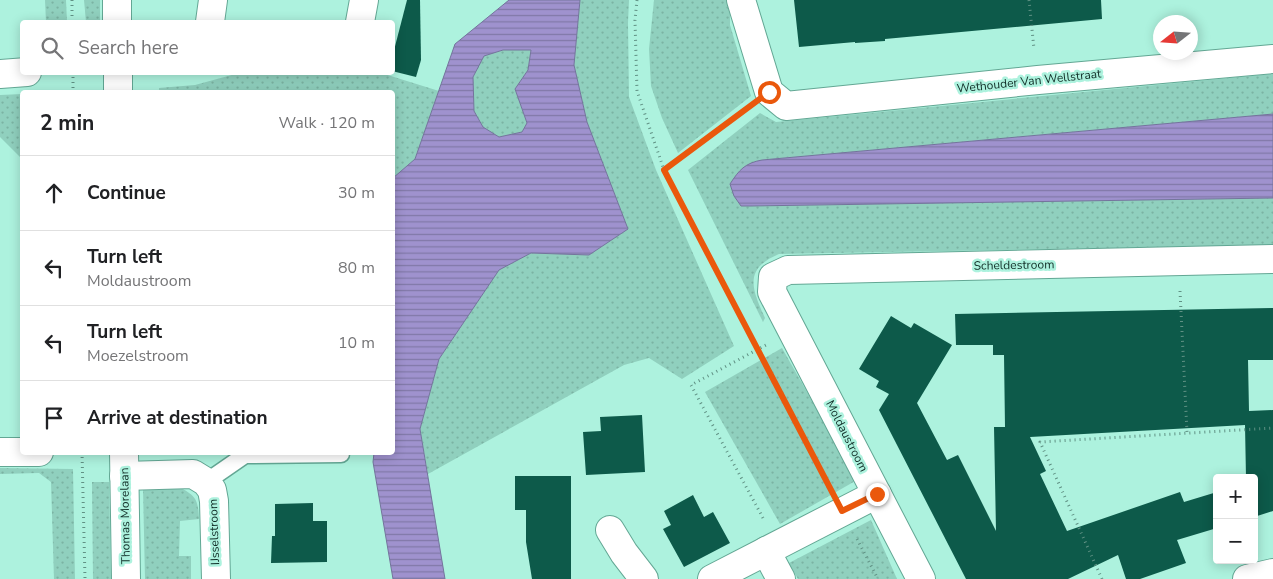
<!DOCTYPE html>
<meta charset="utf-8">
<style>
:root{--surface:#fff;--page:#f6f6f6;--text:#202124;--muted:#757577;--line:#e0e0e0}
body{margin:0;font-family:"Nunito Sans",sans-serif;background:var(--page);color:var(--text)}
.controls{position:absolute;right:15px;bottom:15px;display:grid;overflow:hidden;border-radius:5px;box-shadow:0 2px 12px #0003}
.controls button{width:45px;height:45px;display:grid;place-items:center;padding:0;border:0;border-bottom:1px solid var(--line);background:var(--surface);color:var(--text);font:25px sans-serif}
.compass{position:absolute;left:1153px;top:15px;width:45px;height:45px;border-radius:50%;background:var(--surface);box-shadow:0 2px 12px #0003;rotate:253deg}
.stop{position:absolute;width:15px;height:15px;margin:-11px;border:4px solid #ea580c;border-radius:50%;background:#fff}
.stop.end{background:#ea580c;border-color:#fff;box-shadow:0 1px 5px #0008}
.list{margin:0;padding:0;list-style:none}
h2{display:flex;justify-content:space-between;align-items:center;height:65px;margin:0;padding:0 20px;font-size:21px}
h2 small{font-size:16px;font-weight:400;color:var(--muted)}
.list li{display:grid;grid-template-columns:32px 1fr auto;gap:15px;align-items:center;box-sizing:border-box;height:75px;padding:0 20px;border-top:1px solid var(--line)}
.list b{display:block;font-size:19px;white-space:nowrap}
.list p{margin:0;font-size:16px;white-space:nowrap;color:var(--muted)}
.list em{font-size:16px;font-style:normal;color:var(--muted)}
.icon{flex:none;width:28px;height:28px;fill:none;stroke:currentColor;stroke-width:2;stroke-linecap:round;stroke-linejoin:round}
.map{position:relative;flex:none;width:1273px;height:579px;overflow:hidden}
.search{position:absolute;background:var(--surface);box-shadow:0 2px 12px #0003;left:20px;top:20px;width:375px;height:55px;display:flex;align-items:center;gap:12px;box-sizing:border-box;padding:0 18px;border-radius:5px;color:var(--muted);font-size:19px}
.panel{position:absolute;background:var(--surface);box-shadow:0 2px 12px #0003;left:20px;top:90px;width:375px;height:365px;border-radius:5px}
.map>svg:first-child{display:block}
.grass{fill:url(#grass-dots)}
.water{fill:url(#water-rules);stroke:#74749c;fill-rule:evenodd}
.building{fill:#0d5a4a}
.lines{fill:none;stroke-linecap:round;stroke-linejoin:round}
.service-casing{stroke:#63a794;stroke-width:19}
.minor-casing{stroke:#63a794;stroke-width:30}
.tertiary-casing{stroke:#63a794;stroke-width:30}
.path{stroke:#609184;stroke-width:3;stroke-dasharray:1 4;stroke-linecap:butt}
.service{stroke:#fff;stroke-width:16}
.minor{stroke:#fff;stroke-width:28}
.tertiary{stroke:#fff;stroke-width:28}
.route{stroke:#ea580c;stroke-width:6}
.labels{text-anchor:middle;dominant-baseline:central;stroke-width:5;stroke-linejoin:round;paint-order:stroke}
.street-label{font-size:12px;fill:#102d26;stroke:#adf2de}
</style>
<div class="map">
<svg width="1273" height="579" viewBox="0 0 1273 579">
<defs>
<pattern id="grass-dots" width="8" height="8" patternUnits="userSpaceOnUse" patternTransform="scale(1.25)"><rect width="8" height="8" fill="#90d0be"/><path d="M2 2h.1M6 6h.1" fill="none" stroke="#7bb3a3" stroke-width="1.8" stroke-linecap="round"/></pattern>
<pattern id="water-rules" width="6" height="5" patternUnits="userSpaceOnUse" patternTransform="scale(1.25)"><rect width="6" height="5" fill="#9f92ce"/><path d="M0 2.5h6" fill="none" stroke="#8078a7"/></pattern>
</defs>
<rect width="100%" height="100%" fill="#adf2de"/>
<g class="grass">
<polygon points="45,0 66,0 67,22 46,22"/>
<polygon points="84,0 100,0 100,22 86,22"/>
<polygon points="580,0 629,0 628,23 629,97 656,170 734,346 682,379 649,358 624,365 428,474 420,429 439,359 499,270 531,253 589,255 628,229 587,122 574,65"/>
<polygon points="654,0 727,0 730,14 730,25 751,96 678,153 662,118 651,86 649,49"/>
<polygon points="531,49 528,70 515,89 527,123 522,132 499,137 483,127 474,111 473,77 484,56 503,50"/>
<polygon points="378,72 439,91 415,159 393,178 392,92 159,92 159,88 195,85 239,73"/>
<path d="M 1273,74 L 1273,114 L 762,160 L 750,206 L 1273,198 L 1273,245 L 779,254 C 743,269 752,289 765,318 L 763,322 L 688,170 L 760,113 L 776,122 L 1166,84 Z"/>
<polygon points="22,94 22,164 20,157 0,137 0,95"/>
<polygon points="782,348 857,480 780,524 705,392"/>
<polygon points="0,468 73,469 75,579 54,579 51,482 39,473 0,474"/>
<polygon points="92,482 109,482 111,579 93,579"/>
<path d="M 179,487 C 196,496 198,499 199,519 L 180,521 L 179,556 L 191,556 L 191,579 L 145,579 L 143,488 Z"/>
<polygon points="871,520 897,579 798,579 789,563"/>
</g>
<g class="water">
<path d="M 509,0 L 580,0 L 574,65 L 587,122 L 628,229 L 589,255 L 531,253 L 499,270 L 439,359 L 420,429 L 445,579 L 393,579 L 373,462 L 374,453 L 392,452 L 393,178 L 415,159 L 455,44 ZM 503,50 L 531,50 L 528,70 L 515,89 L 527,123 L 522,132 L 499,137 L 483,127 L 474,111 L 473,77 L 484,56 Z"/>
<path d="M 1273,114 L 1273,198 L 750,206 L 741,206 L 734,196 L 730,184 C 739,170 745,163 762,160 Z"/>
</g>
<g class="building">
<polygon points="407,0 420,0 421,60 416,77 392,71 392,58"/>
<polygon points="794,0 1101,0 1102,19 885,39 885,41 855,43 855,42 799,47"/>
<polygon points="1273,308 1273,360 1248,360 1249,411 1273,410 1273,511 1254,517 1254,478 1246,478 1245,425 1030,437 1046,471 1040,474 1067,531 1180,492 1184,502 1217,492 1217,528 1177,540 1186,563 1140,579 1126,579 1118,555 1068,579 966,579 879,410 889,394 876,387 879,381 859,369 891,316 911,328 914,323 952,345 917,403 947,460 958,455 996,531 994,427 1005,427 1004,355 993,355 993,345 956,345 955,314"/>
<polygon points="642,415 645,472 586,475 583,432 601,431 600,417"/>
<polygon points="515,476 571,476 571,579 532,579 526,542 526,510 515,510"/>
<polygon points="693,495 704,517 713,512 730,543 684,567 663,529 671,525 664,511"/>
<polygon points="313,503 313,521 327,521 327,562 271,563 272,536 275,536 275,504"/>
</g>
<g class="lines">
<g class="service-casing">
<polyline id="service" points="206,482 245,455 341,454"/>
</g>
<g class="minor-casing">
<g id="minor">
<polyline points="741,0 769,92 786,106 1038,80 1273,59"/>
<polyline points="210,22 213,0"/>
<polyline points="360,22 364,0"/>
<polyline points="0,74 27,72"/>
<polyline points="0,452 39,452"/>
<polyline points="124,476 193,474 206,482 212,490 214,501 216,579"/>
<polyline points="610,530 624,553 644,579"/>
<polyline points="766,551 781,579"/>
<polyline points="712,579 877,494"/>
<polyline points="921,579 772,292 773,277 788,270 1273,259"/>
<polyline points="1247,579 1273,573"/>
</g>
</g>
<g class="tertiary-casing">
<g id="tertiary">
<polyline points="117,0 117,22"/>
<polyline points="118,72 118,92"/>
<polyline points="124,452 126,579"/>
</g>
</g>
<g class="path">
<polyline points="72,0 72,22"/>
<polyline points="637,0 635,20 637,91 664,170 828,484"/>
<polyline points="1029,0 1034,49"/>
<polyline points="73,72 73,92"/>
<polyline points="664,170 744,111"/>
<polyline points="1180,291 1187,432"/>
<polyline points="82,452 85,579"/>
<polyline points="763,518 691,385 766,345"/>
<polyline points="857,539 878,579"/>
<polyline points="1102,579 1040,442 1273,428"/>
</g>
<use href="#service" class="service"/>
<use href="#minor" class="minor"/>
<use href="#tertiary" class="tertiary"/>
</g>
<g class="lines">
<polyline class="route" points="769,92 664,170 842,511 877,494"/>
</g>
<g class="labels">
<g class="street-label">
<text transform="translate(1029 81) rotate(-6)">Wethouder Van Wellstraat</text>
<text transform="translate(1014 265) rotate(-1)">Scheldestroom</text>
<text transform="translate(847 436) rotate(63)">Moldaustroom</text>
<text transform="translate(125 516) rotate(-91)">Thomas Morelaan</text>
<text transform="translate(214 532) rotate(-92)">IJsselstroom</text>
</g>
</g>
</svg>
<div class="controls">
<button>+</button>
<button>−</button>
</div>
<svg class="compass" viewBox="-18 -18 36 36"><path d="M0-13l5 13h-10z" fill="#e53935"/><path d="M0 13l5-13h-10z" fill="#757577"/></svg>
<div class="stop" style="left:769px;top:92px"></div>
<div class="stop end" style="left:877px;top:494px"></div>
<div class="search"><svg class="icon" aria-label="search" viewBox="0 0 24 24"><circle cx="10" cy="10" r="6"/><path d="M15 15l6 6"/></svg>Search here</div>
<section class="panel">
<h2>2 min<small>Walk · 120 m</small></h2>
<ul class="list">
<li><svg class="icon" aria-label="ahead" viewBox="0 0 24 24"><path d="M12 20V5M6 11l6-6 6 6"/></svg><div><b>Continue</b></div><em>30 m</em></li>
<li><svg class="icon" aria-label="left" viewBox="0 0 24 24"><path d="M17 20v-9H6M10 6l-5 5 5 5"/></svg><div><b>Turn left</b><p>Moldaustroom</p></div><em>80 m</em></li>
<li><svg class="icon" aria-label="left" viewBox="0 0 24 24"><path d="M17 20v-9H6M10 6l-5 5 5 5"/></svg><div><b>Turn left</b><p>Moezelstroom</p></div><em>10 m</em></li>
<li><svg class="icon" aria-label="arrive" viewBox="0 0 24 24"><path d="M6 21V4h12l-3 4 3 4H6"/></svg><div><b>Arrive at destination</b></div></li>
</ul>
</section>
</div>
